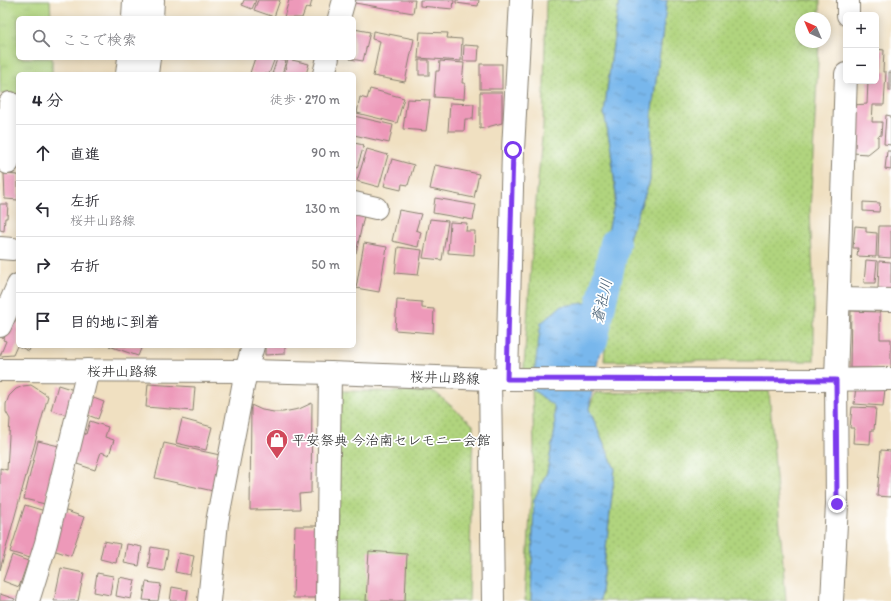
<!DOCTYPE html>
<html lang="ja">
<meta charset="utf-8">
<style>
:root{--surface:#fff;--page:#f7f7f7;--text:#2b2b33;--muted:#7c7c81;--line:#e1e1e2}
body{margin:0;font-family:Itim,"Klee One",sans-serif;background:var(--page);color:var(--text)}
.controls{position:absolute;right:12px;top:12px;display:grid;overflow:hidden;border-radius:6px;box-shadow:0 2px 10px #0003}
.controls button{width:36px;height:36px;display:grid;place-items:center;padding:0;border:0;border-bottom:1px solid var(--line);background:var(--surface);color:var(--text);font:20px sans-serif}
.compass{position:absolute;left:795px;top:12px;width:36px;height:36px;border-radius:50%;background:var(--surface);box-shadow:0 2px 10px #0003;rotate:316deg}
.stop{position:absolute;width:12px;height:12px;margin:-9px;border:3px solid #7c3aed;border-radius:50%;background:#fff}
.stop.end{background:#7c3aed;border-color:#fff;box-shadow:0 1px 4px #0008}
.list{margin:0;padding:0;list-style:none}
h2{display:flex;justify-content:space-between;align-items:center;height:52px;margin:0;padding:0 16px;font-size:17px}
h2 small{font-size:13px;font-weight:400;color:var(--muted)}
.list li{display:grid;grid-template-columns:26px 1fr auto;gap:12px;align-items:center;box-sizing:border-box;height:56px;padding:0 16px;border-top:1px solid var(--line)}
.list b{display:block;font-size:15px;white-space:nowrap}
.list p{margin:0;font-size:13px;white-space:nowrap;color:var(--muted)}
.list em{font-size:13px;font-style:normal;color:var(--muted)}
.icon{flex:none;width:22px;height:22px;fill:none;stroke:currentColor;stroke-width:2;stroke-linecap:round;stroke-linejoin:round}
.map{position:relative;flex:none;width:891px;height:601px;overflow:hidden}
.search{position:absolute;background:var(--surface);box-shadow:0 2px 10px #0003;left:16px;top:16px;width:340px;height:44px;display:flex;align-items:center;gap:10px;box-sizing:border-box;padding:0 14px;border-radius:6px;color:var(--muted);font-size:15px}
.panel{position:absolute;background:var(--surface);box-shadow:0 2px 10px #0003;left:16px;top:72px;width:340px;height:276px;border-radius:6px}
.map>svg:first-child{display:block}
.grass{fill:url(#grass-dots);stroke:#66784d}
.park{fill:url(#park-tufts);stroke:#66784d}
.water{fill:url(#water-ripples);stroke:#4a6a84}
.lines{fill:none;stroke-linecap:round;stroke-linejoin:round}
.river{stroke:#78b7ec;stroke-width:30}
.building{fill:#ed99b9}
.minor-casing{stroke:#867e6e;stroke-width:24}
.major-casing{stroke:#867e6e;stroke-width:24}
.minor{stroke:#fff;stroke-width:22}
.major{stroke:#fff;stroke-width:22}
.route{stroke:#7c3aed;stroke-width:5}
.labels{text-anchor:middle;dominant-baseline:central;stroke-width:3.5;stroke-linejoin:round;paint-order:stroke}
.street-label{font-size:14px;fill:#1c1c1c;stroke:#fff}
.poi-label{font-size:14px;fill:#1c1c1c;stroke:#fff;text-anchor:start}
.water-label{font-size:15px;font-style:italic;fill:#415a6f;stroke:#fff}
</style>
<div class="map">
<svg width="891" height="601" viewBox="0 0 891 601">
<defs>
<pattern id="grass-dots" width="8" height="8" patternUnits="userSpaceOnUse"><rect width="8" height="8" fill="#b0d47e"/><path d="M2 2h.1M6 6h.1" fill="none" stroke="#97b56c" stroke-width="1.8" stroke-linecap="round"/></pattern>
<pattern id="park-tufts" width="24" height="20" patternUnits="userSpaceOnUse"><rect width="24" height="20" fill="#b0d47e"/><path d="M3 7l-1-3M5 7V3M7 7l1-3M15 17l-1-3M17 17v-4M19 17l1-3" fill="none" stroke="#97b56c"/></pattern>
<pattern id="water-ripples" width="26" height="14" patternUnits="userSpaceOnUse"><rect width="26" height="14" fill="#78b7ec"/><path d="M2 4q2-2 4 0t4 0M15 11q2-2 4 0t4 0" fill="none" stroke="#6294be"/></pattern>
</defs>
<rect width="100%" height="100%" fill="#fff"/>
<filter id="ink" filterUnits="userSpaceOnUse"><feTurbulence type="fractalNoise" baseFrequency=".025" numOctaves="2"/><feDisplacementMap in="SourceGraphic" scale="8" xChannelSelector="R" yChannelSelector="G"/><feConvolveMatrix kernelMatrix="1 2 1 2 8 2 1 2 1" color-interpolation-filters="sRGB"/></filter>
<filter id="wash" filterUnits="userSpaceOnUse"><feTurbulence type="fractalNoise" baseFrequency=".012" numOctaves="4" result="noise"/><feDisplacementMap in="SourceGraphic" scale="16" xChannelSelector="R" yChannelSelector="G"/><feGaussianBlur stdDeviation="0.9" result="paint"/><feColorMatrix in="noise" values="0 0 0 0 0 0 0 0 0 0 0 0 0 0 0 0 0 1.4 0 .05"/><feComposite in="paint" operator="in"/></filter>
<g filter="url(#wash)">
<rect width="100%" height="100%" fill="#f0e0c1"/>
<g class="grass">
<polygon points="546,0 619,0 604,113 611,150 616,196 602,258 609,300 630,235 650,181 652,110 667,0 820,0 820,18 801,18 801,42 819,42 810,211 814,299 814,361 604,361 609,301 554,406 555,429 547,472 534,500 531,601 525,601 534,446 532,389 523,380 534,222 543,127"/>
<polygon points="339,391 435,392 473,425 469,601 334,601"/>
<polygon points="769,391 786,601 600,601 615,469 589,409 595,393"/>
</g>
<polygon class="park" points="0,0 50,0 51,18 18,18 18,58 52,58 52,74 18,74 18,94 0,94"/>
<polygon class="water" points="619,0 667,0 652,110 650,181 630,235 609,301 589,409 615,469 600,601 531,601 534,500 547,472 555,429 554,406 532,389 541,323 561,306 609,300 602,258 616,196 611,150 604,113"/>
<g class="lines">
<polyline class="river" points="593,340 615,243"/>
</g>
<g id="blocks">
<g class="building">
<polygon points="244,0 256,0 252,9 242,5"/>
<polygon points="258,0 280,0 274,17 254,10"/>
<polygon points="289,0 312,0 310,8 306,7 302,18 287,18 284,17"/>
<polygon points="349,0 415,0 413,13 349,2"/>
<polygon points="420,0 454,0 453,9 420,6"/>
<polygon points="456,0 479,0 478,6 456,3"/>
<polygon points="354,29 370,32 363,61 350,59 350,58 354,58"/>
<polygon points="373,31 414,39 405,82 373,76 380,41 372,39"/>
<polygon points="420,32 448,33 447,38 462,39 461,61 418,58"/>
<polygon points="464,45 479,46 478,61 463,61"/>
<polygon points="876,49 884,50 883,72 886,72 884,105 873,105 872,122 882,122 881,135 878,136 878,146 868,154 852,153 853,105 867,104 868,81 876,81"/>
<polygon points="255,58 275,58 269,74 256,74 250,73"/>
<polygon points="277,59 286,61 282,74 272,74"/>
<polygon points="288,59 309,64 306,74 284,74"/>
<rect x="419" y="60" width="10" height="15"/>
<polygon points="440,61 464,63 462,83 465,83 464,99 434,97 436,71 439,71"/>
<rect x="480" y="64" width="22" height="25"/>
<rect x="889" y="72" width="2" height="19"/>
<polygon points="370,89 404,98 397,123 357,113 360,97 367,99"/>
<polygon points="480,92 502,92 502,123 480,129"/>
<polygon points="407,99 430,100 426,131 403,129"/>
<polygon points="450,103 474,104 473,119 465,119 464,131 448,131"/>
<polygon points="886,115 891,116 891,145 884,144"/>
<polygon points="354,116 393,125 389,143 354,135"/>
<polygon points="354,143 364,145 357,168 354,167"/>
<polygon points="367,149 388,155 379,187 357,181"/>
<polygon points="887,151 891,151 891,170 885,169"/>
<polygon points="392,159 414,165 408,185 402,184 401,190 384,186"/>
<polygon points="435,165 479,174 474,198 430,189"/>
<polygon points="4,174 18,175 18,200 5,199"/>
<polygon points="435,198 476,205 473,220 433,213"/>
<polygon points="863,202 880,203 879,212 863,211"/>
<polygon points="0,204 8,204 7,218 5,218 4,231 0,230"/>
<polygon points="354,209 365,211 356,253 354,252"/>
<polygon points="399,210 421,214 416,230 421,232 418,247 392,241"/>
<polygon points="430,219 448,221 442,260 423,258"/>
<polygon points="450,222 467,223 466,231 475,231 474,255 448,253"/>
<polygon points="855,226 866,227 866,232 877,233 876,257 857,256 858,248 853,248"/>
<polygon points="879,226 891,226 891,258 878,257"/>
<polygon points="364,243 387,247 379,292 356,288"/>
<polygon points="398,247 422,250 418,275 395,273"/>
<polygon points="866,260 877,261 875,283 864,283"/>
<polygon points="879,261 891,262 891,289 878,288"/>
<polygon points="397,300 422,302 422,308 434,309 433,333 395,330"/>
<polygon points="851,311 880,312 880,339 891,339 891,368 850,368"/>
<polygon points="12,319 18,322 18,346 17,346 13,355 0,356 6,341 3,340"/>
<polygon points="18,346 31,346 29,351"/>
<polygon points="109,346 142,346 138,356"/>
<polygon points="265,346 285,346 285,354 265,355"/>
<polygon points="148,384 195,387 193,411 146,407"/>
<polygon points="31,385 48,396 0,570 0,468 7,470 10,419 6,412 6,404 9,396 16,389 23,386"/>
<polygon points="58,385 77,391 70,416 51,410"/>
<polygon points="856,386 885,389 883,406 854,404"/>
<polygon points="91,397 104,402 98,419 85,414"/>
<polygon points="312,403 311,493 299,494 300,509 250,510 251,405 262,410 274,412 283,412 299,409"/>
<polygon points="852,407 876,408 874,430 871,430 870,444 853,443 854,428 850,428"/>
<polygon points="182,419 212,427 206,450 176,443"/>
<polygon points="90,421 108,427 105,437 114,440 109,455 101,452 95,470 68,461 78,432 86,434"/>
<polygon points="38,441 59,446 45,504 24,499"/>
<polygon points="164,443 220,455 213,491 155,478"/>
<polygon points="881,450 891,451 891,497 877,496"/>
<polygon points="25,505 45,511 30,558 10,552"/>
<polygon points="63,510 84,517 71,556 50,549"/>
<polygon points="295,526 321,526 319,598 293,598"/>
<polygon points="104,541 120,544 116,563 100,559"/>
<polygon points="127,544 142,547 139,566 124,563"/>
<polygon points="151,547 168,550 164,571 148,568"/>
<polygon points="369,551 407,554 405,601 366,601"/>
<polygon points="179,553 194,556 190,575 175,572"/>
<polygon points="12,555 28,561 19,587 3,581"/>
<polygon points="61,568 84,573 78,601 54,601"/>
<polygon points="97,573 113,576 110,595 94,592"/>
<polygon points="119,577 135,580 131,599 116,596"/>
<polygon points="146,582 161,584 158,601 143,600"/>
<polygon points="172,587 188,590 186,601 170,601"/>
<polygon points="0,594 15,599 14,601 0,601"/>
</g>
</g>
</g>
<g filter="url(#ink)">
<use href="#blocks" fill-opacity="0" stroke="#867e6e" stroke-width="1"/>
<g class="lines">
<g class="minor-casing">
<g id="minor">
<polyline points="848,15 848,0"/>
<polyline points="133,18 134,0"/>
<polyline points="152,18 153,0"/>
<polyline points="339,18 344,0"/>
<polyline points="127,74 129,58"/>
<polyline points="147,74 149,58"/>
<polyline points="324,74 328,58"/>
<polyline points="8,163 10,103"/>
<polyline points="354,203 376,208"/>
<polyline points="0,248 13,249"/>
<polyline points="839,299 891,300"/>
<polyline points="0,326 18,285"/>
<polyline points="490,379 493,601"/>
<polyline points="507,379 513,150 521,0"/>
<polyline points="28,601 46,543 88,370"/>
<polyline points="209,601 217,522 246,371 253,346"/>
<polyline points="327,601 330,373"/>
<polyline points="832,601 837,504 836,380 846,74"/>
</g>
</g>
<g class="major-casing">
<polyline id="major" points="0,370 246,371 330,373 490,379 816,380 891,379"/>
</g>
<use href="#minor" class="minor"/>
<use href="#major" class="major"/>
</g>
</g>
<g class="lines" filter="url(#ink)">
<polyline class="route" points="513,150 507,379 836,380 837,504"/>
</g>
<defs>
<g id="shop-pin" transform="scale(1.15)"><path d="M0 17L-7.5 6A9.5 9.5 0 1 1 7.5 6Z" fill="#d1495b" stroke="#fff"/><path d="M-5-2.5h2.3a2.7 3.5 0 0 1 5.4 0H5L5.5 6h-11ZM-1.5-2.5h3a1.5 2.3 0 0 0-3 0Z" fill="#fff"/></g>
</defs>
<g fill-rule="evenodd">
<use href="#shop-pin" x="277" y="440"/>
</g>
<g class="labels">
<g class="street-label">
<text x="122" y="371">桜井山路線</text>
<text transform="translate(445 378) rotate(2)">桜井山路線</text>
</g>
<g class="poi-label">
<text x="292" y="440">平安祭典 今治南セレモニー会館</text>
</g>
<g class="water-label">
<text transform="translate(602 301) rotate(-77)">蒼社川</text>
</g>
</g>
</svg>
<div class="controls">
<button>+</button>
<button>−</button>
</div>
<svg class="compass" viewBox="-18 -18 36 36"><path d="M0-13l5 13h-10z" fill="#e53935"/><path d="M0 13l5-13h-10z" fill="#7c7c81"/></svg>
<div class="stop" style="left:513px;top:150px"></div>
<div class="stop end" style="left:837px;top:504px"></div>
<div class="search"><svg class="icon" aria-label="search" viewBox="0 0 24 24"><circle cx="10" cy="10" r="6"/><path d="M15 15l6 6"/></svg>ここで検索</div>
<section class="panel">
<h2>4 分<small>徒歩 · 270 m</small></h2>
<ul class="list">
<li><svg class="icon" aria-label="ahead" viewBox="0 0 24 24"><path d="M12 20V5M6 11l6-6 6 6"/></svg><div><b>直進</b></div><em>90 m</em></li>
<li><svg class="icon" aria-label="left" viewBox="0 0 24 24"><path d="M17 20v-9H6M10 6l-5 5 5 5"/></svg><div><b>左折</b><p>桜井山路線</p></div><em>130 m</em></li>
<li><svg class="icon" aria-label="right" viewBox="0 0 24 24"><path d="M7 20v-9h11M14 6l5 5-5 5"/></svg><div><b>右折</b></div><em>50 m</em></li>
<li><svg class="icon" aria-label="arrive" viewBox="0 0 24 24"><path d="M6 21V4h12l-3 4 3 4H6"/></svg><div><b>目的地に到着</b></div></li>
</ul>
</section>
</div>
